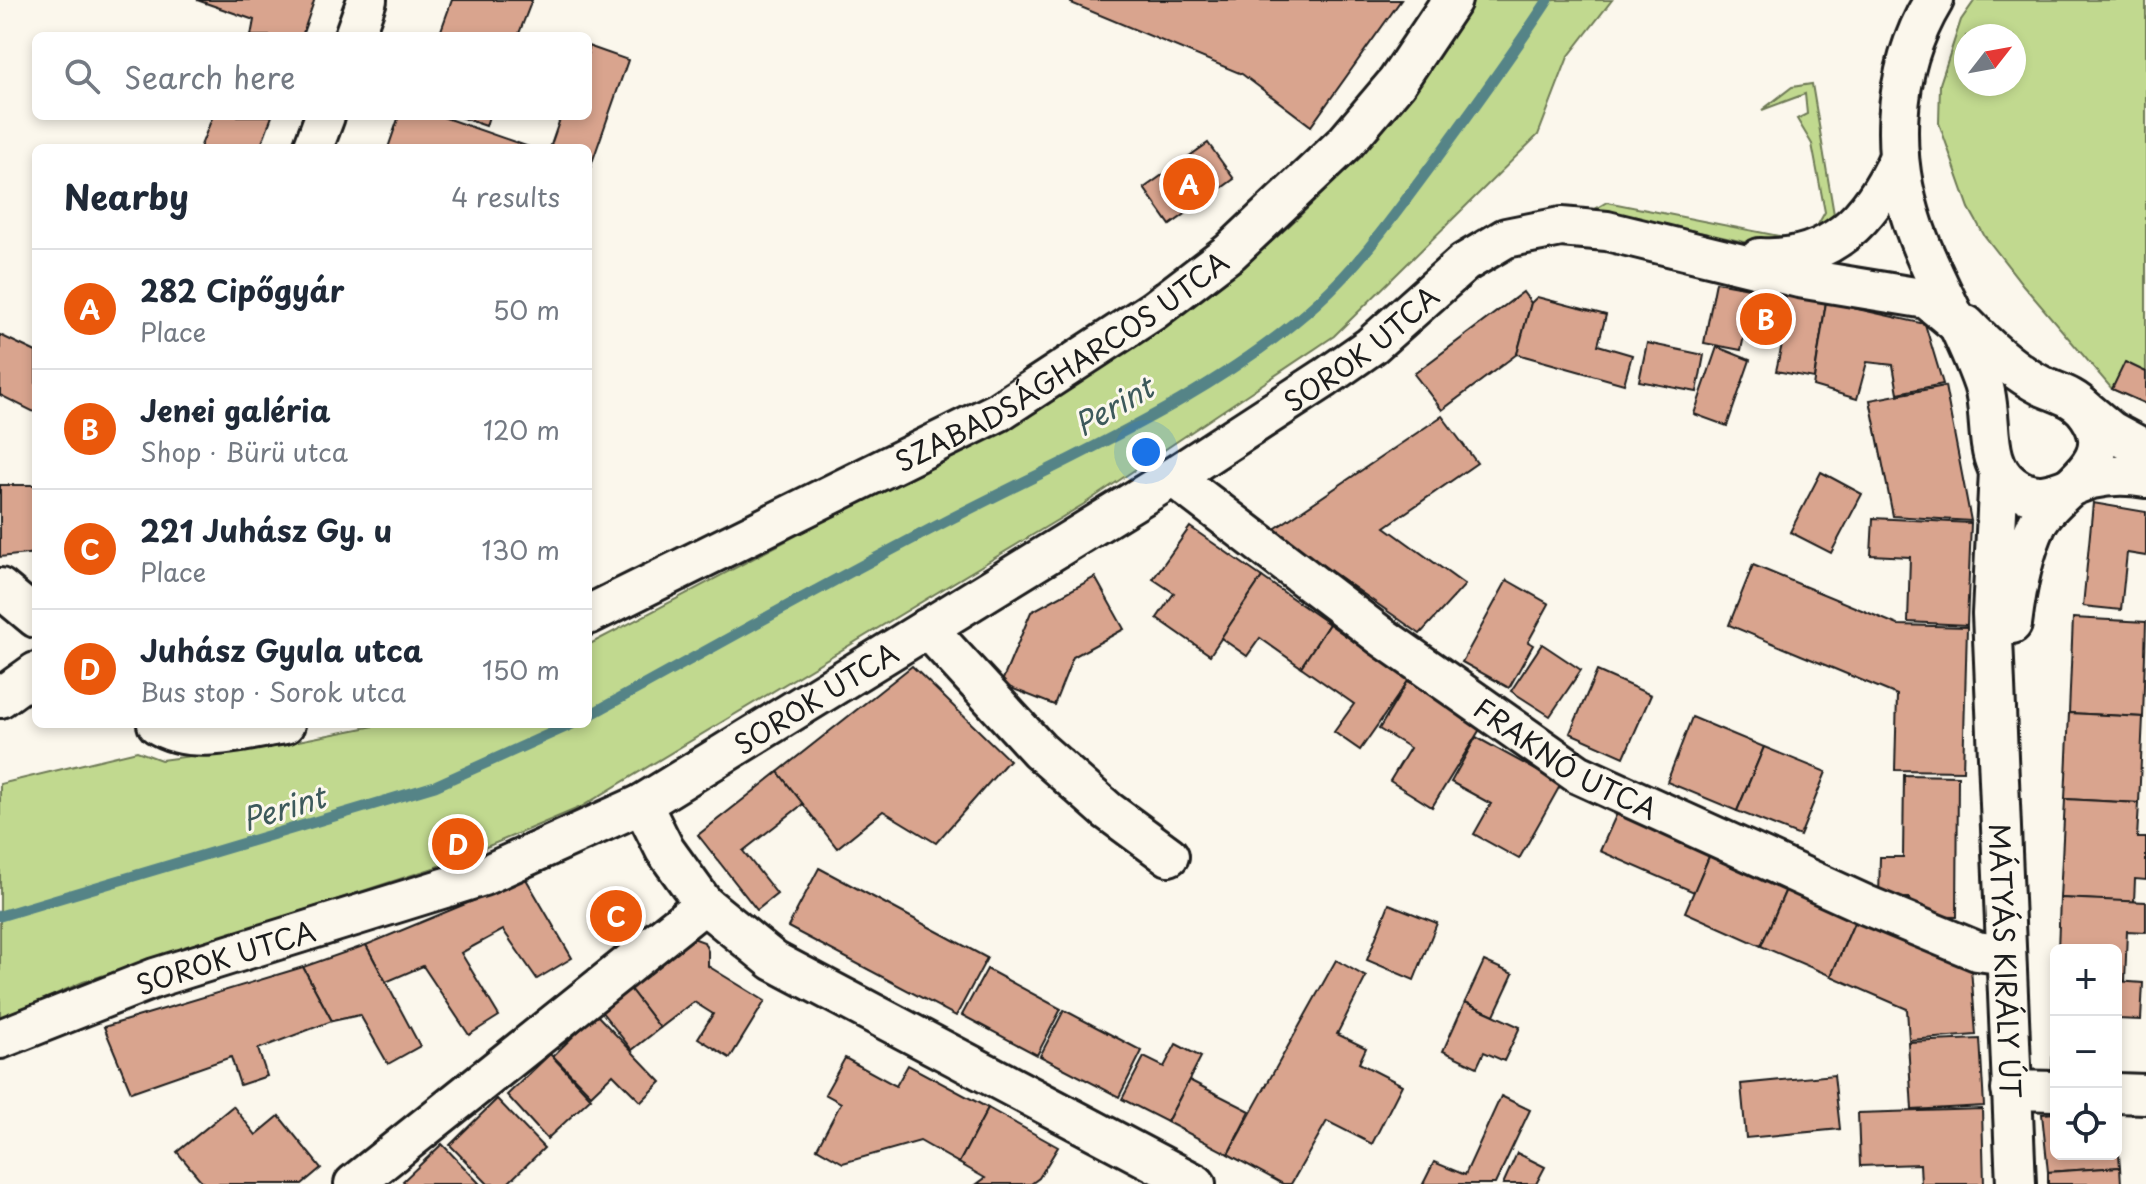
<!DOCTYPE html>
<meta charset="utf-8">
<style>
:root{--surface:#fff;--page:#f2f2f3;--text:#1f2937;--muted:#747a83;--line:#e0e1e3;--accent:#ea580c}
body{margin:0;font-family:"Playpen Sans",sans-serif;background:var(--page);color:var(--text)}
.controls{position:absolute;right:24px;bottom:24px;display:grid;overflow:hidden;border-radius:12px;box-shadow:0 4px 12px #0003}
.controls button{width:72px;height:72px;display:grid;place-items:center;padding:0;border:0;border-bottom:2px solid var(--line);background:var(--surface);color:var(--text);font:40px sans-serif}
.compass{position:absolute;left:1954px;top:24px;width:72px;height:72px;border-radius:50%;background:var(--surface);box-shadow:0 4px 12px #0003;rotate:59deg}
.you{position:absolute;left:1146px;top:452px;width:28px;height:28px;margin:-20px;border:6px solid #fff;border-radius:50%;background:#1a73e8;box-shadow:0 0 0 12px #1a73e833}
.badge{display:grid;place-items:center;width:52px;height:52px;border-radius:50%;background:var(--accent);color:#fff;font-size:26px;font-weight:700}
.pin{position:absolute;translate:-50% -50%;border:4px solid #fff;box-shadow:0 2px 8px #0006}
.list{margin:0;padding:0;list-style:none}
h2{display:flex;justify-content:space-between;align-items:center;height:104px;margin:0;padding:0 32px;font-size:34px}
h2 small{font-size:26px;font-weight:400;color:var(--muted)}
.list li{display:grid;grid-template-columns:52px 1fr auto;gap:24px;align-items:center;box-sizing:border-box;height:120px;padding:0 32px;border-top:2px solid var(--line)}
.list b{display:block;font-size:30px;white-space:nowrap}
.list p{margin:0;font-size:26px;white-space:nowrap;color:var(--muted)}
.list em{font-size:26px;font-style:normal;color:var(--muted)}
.icon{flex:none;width:44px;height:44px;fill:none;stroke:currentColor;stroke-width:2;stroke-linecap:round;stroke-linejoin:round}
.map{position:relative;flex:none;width:2146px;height:1184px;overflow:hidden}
.search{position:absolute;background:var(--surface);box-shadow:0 4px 12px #0003;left:32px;top:32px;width:560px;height:88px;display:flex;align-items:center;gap:20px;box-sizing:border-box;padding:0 28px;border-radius:12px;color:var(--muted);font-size:30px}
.panel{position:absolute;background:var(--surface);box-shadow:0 4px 12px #0003;left:32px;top:144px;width:560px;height:584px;border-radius:12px}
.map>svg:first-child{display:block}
.green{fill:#c1d98f;stroke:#6e7a56;stroke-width:2;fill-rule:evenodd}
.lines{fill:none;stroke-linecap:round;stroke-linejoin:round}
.stream{stroke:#548487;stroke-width:11}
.building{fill:#d9a48e;stroke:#1c1c1c;stroke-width:2}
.minor-casing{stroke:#1c1c1c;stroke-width:44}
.minor{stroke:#fbf7ec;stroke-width:38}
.labels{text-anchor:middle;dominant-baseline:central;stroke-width:6;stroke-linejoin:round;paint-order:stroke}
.street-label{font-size:28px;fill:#1c1c1c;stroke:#fbf7ec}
.water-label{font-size:30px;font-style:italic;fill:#3d595b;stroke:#fbf7ec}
</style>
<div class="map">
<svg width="2146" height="1184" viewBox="0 0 2146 1184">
<rect width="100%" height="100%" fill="#fbf7ec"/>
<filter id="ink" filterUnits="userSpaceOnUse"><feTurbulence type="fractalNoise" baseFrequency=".0125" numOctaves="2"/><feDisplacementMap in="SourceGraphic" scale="16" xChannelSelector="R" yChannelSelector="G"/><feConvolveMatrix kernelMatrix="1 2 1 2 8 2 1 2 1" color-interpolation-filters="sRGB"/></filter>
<g filter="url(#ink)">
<g class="green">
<path d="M 1474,0 L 1612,0 L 1568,57 L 1538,135 L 1334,336 L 1084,504 L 581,807 L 446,864 L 83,982 L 0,1019 L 0,784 L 137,751 L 161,760 L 283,744 L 384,724 L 588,724 L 588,645 C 715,579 841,513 966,443 C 1080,379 1195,313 1291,224 C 1362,158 1418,79 1474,0 Z"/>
<path d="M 1975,0 L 2146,0 L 2146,404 L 2112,389 L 2023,285 L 1984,235 L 1969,208 L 1939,123 L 1940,84 L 1961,20 ZM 1966,36 L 2014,36 L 2014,84 L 1966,84 Z"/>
<polygon points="1812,84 1836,226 1767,247 1595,209 1607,202 1789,238 1815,230 1825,212 1812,144 1797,119 1807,114 1805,94 1762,110 1792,87"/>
</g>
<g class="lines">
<g class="stream">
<path d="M 588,716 C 712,648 835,578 960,514 C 1077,454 1222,391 1318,302 C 1363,261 1395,214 1431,166 C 1471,111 1511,57 1548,0"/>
<polyline points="0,916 435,786 572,724"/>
</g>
</g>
<g class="building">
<polygon points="197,0 313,0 314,1 302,36 251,36 254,20"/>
<polygon points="452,0 532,0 518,36 439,36"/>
<polygon points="1072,0 1401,0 1311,126 1242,74 1071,3"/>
<polygon points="588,46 628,60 588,174 588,148 550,148 561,116 588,116"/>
<polygon points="206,116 272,116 260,148 200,148 212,118"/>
<polygon points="399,116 440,116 529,147 388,148"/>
<polygon points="457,116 489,116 486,126"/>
<polygon points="1208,143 1234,179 1170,225 1144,188"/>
<polygon points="1716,282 1826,302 1814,378 1776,371 1782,344 1744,336 1741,350 1704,343"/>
<polygon points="1523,292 1531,303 1517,354 1442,410 1414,374"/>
<polygon points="1537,297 1606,315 1598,345 1632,355 1624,384 1517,354 1531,303"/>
<polygon points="1826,302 1925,324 1943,384 1898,393 1893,365 1867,362 1857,399 1813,386"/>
<polygon points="0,335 36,352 36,413 0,395"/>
<polygon points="1647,343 1704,355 1697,392 1639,381"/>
<polygon points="1717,347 1750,360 1727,426 1694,414"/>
<polygon points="2125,362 2146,372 2146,404 2112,389"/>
<polygon points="1945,386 1971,521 1893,516 1870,400"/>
<polygon points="1442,416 1477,463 1385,527 1465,585 1420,634 1273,530"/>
<polygon points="1821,472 1862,494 1831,553 1790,532"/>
<polygon points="0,485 36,485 36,553 0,557"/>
<polygon points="2093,503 2146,512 2146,556 2127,553 2121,610 2083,606"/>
<polygon points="1873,518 1971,523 1967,625 1908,622 1910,557 1871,555"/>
<polygon points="1190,527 1262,577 1210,655 1157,618 1174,593 1153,579"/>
<polygon points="1753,565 1898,625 1967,627 1963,771 1895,770 1897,695 1729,625"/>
<polygon points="1095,577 1124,629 1073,657 1054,705 1001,684 1031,612"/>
<polygon points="1262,577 1329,624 1301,667 1260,638 1247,656 1221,638"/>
<polygon points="1507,580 1549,604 1528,642 1533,645 1509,688 1462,662"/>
<polygon points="2073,618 2146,622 2143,717 2069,713"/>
<polygon points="1329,624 1409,680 1360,750 1334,732 1354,704 1301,667"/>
<polygon points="1542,644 1581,670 1550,716 1511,691"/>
<polygon points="912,666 1009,760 936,843 883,811 837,848 778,772"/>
<polygon points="1597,671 1651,695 1624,757 1570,733"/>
<polygon points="1408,681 1482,726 1432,807 1390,781 1410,748 1379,729"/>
<polygon points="2069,713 2143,717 2139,803 2065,799"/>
<polygon points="1692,717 1764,747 1737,811 1667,782"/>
<polygon points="1476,737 1561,784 1519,859 1474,834 1491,804 1451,782"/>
<polygon points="1764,747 1826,772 1800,836 1737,811"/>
<polygon points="778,772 803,804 743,851 777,894 757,910 698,835"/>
<polygon points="1904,775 1958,776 1957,917 1909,916 1909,898 1879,898 1880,857 1903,857"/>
<polygon points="2065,799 2139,803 2137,838 2146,838 2146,880 2135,879 2134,902 2060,898"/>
<polygon points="1618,811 1711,852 1694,892 1600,851"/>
<polygon points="1711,852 1788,885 1761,946 1685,912"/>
<polygon points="819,868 987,958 956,1016 788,927"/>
<polygon points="526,879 572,958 537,979 503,930 461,953 499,1016 469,1035 423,966 386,982 366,945"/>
<polygon points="1788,885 1857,916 1831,976 1761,946"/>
<polygon points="2060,898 2146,902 2146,932 2127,931 2125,982 2116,981 2116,950 2058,950"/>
<polygon points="622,903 630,915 609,929 601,916"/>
<polygon points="1389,904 1437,923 1414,980 1367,960"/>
<polygon points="1857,916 1971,968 1976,1035 1909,1040 1907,1009 1831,976"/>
<polygon points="690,937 704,942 708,951 708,966 765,1001 730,1058 698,1038 713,1014 694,1002 660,1028 630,989 672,955 672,948"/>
<polygon points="366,945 420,1046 388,1064 360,1015 332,1021 303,967"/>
<polygon points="1336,960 1366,977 1337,1034 1366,1048 1359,1063 1402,1085 1372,1144 1327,1121 1291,1184 1283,1184 1228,1154"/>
<polygon points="1484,961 1513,974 1494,1015 1465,1002"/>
<polygon points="303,967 332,1021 258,1049 267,1076 240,1085 231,1057 131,1092 104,1027"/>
<polygon points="987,969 1061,1009 1037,1055 962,1015"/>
<polygon points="2116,981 2143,983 2141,1020 2116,1019"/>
<polygon points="2056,988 2056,1087 2051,1087"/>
<polygon points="630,989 660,1028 632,1050 601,1011"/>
<polygon points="1465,1002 1520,1027 1504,1061 1484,1052 1477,1067 1443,1051"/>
<polygon points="1064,1010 1142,1051 1119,1097 1040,1056"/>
<polygon points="596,1014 661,1082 641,1102 613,1074 591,1095 553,1056"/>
<polygon points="1980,1039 1984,1106 1912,1110 1908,1042"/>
<polygon points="1176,1044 1201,1057 1167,1122 1122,1099 1144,1057 1164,1067"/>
<polygon points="550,1054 591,1098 547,1139 507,1095"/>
<polygon points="845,1058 896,1086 908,1065 988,1108 959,1163 920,1141 843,1163 817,1148 841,1103 825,1094"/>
<polygon points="1834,1075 1840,1129 1746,1138 1741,1084"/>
<polygon points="1189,1080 1250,1111 1228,1154 1167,1122"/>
<polygon points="1501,1096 1530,1110 1495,1184 1423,1184 1434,1162 1465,1175"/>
<polygon points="497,1099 544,1148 507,1184 488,1184 450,1145"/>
<polygon points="233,1106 256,1135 279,1116 321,1168 302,1184 204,1184 177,1152"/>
<polygon points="988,1108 1058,1147 1039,1178 1031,1184 977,1184 985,1178 959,1163"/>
<polygon points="1982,1109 1984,1184 1921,1184 1920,1164 1860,1166 1858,1113"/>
<polygon points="2056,1113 2056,1154 2116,1154 2116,1117 2120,1167 2048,1172 2042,1114"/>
<polygon points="442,1144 480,1184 406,1184 403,1181"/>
<polygon points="1517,1153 1545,1167 1536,1184 1503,1184"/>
<polygon points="2120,1167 2121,1184 2048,1184 2048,1172"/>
</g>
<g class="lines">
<g class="minor-casing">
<g id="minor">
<path d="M 1934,0 C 1890,73 1888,161 1919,240 C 1938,289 1966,334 1983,384 C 1994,417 1981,462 2012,485 C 2041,507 2063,487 2092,479 C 2110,475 2128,475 2146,478"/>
<polyline points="354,36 367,0"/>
<polyline points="313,148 325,116"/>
<path d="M 1760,258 C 1831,262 1871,218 1899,157"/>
<path d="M 1966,325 C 1989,349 2013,371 2042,386 C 2057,393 2073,396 2084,409 C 2129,464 2054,487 2037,524 C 2022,555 2016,591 2012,624"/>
<polyline points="2080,405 2111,431 2146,450"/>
<path id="s1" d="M 1999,471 L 1992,614 L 2016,1184"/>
<path id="s2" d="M 1173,477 L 1381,636 L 1578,774 L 1866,905 L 1977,951 L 2006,955"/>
<polyline points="0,588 36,618"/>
<path id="s3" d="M 588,615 L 998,412 L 1154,310 L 1230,252 L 1346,142 L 1397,82 L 1452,0"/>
<polyline points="927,628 1039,750 1108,811 1169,856"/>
<polyline points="0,698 36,672"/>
<path d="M 157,724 C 192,747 246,730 285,724"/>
<polyline points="642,804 665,850 704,904 774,961 1196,1184"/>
<path id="s4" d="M 0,1039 L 155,978 L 483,876 L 642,804 L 1173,477 L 1325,378 L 1371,346 L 1464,263 L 1506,238 L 1561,227 L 1607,231 L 1799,278 L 1927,299 L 1962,328"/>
<polyline points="2011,1090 2056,1091"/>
<polyline points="2116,1093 2146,1094"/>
<polyline points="354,1184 704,904"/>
</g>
</g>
<use href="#minor" class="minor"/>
</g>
</g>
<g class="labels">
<g class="street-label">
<text stroke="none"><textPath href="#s4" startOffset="1536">SOROK UTCA</textPath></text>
<text stroke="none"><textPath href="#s3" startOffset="538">SZABADSÁGHARCOS UTCA</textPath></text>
<text stroke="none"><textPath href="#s4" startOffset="888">SOROK UTCA</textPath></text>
<text stroke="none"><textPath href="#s2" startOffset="484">FRAKNÓ UTCA</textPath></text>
<text stroke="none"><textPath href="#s4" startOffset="240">SOROK UTCA</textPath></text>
<text stroke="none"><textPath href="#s1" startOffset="490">MÁTYÁS KIRÁLY ÚT</textPath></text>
</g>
<g class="water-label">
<text transform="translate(1113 405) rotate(-30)">Perint</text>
<text transform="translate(283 807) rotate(-17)">Perint</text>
</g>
</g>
</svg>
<div class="controls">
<button>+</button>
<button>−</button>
<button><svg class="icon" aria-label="locate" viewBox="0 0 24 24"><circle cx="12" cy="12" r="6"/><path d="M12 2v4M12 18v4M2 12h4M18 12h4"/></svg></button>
</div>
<svg class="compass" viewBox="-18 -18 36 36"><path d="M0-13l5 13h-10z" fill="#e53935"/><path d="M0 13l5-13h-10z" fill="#747a83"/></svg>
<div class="you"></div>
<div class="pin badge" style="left:1189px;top:184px">A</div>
<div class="pin badge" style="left:1766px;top:319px">B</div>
<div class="pin badge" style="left:616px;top:916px">C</div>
<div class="pin badge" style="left:458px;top:844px">D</div>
<div class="search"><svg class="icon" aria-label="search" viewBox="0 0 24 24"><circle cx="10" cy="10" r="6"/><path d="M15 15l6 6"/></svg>Search here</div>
<section class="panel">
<h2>Nearby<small>4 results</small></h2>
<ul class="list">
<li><span class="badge">A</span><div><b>282 Cipőgyár</b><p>Place</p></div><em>50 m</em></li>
<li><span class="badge">B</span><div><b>Jenei galéria</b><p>Shop · Bürü utca</p></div><em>120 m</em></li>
<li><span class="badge">C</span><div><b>221 Juhász Gy. u</b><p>Place</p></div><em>130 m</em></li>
<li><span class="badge">D</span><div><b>Juhász Gyula utca</b><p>Bus stop · Sorok utca</p></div><em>150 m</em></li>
</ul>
</section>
</div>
